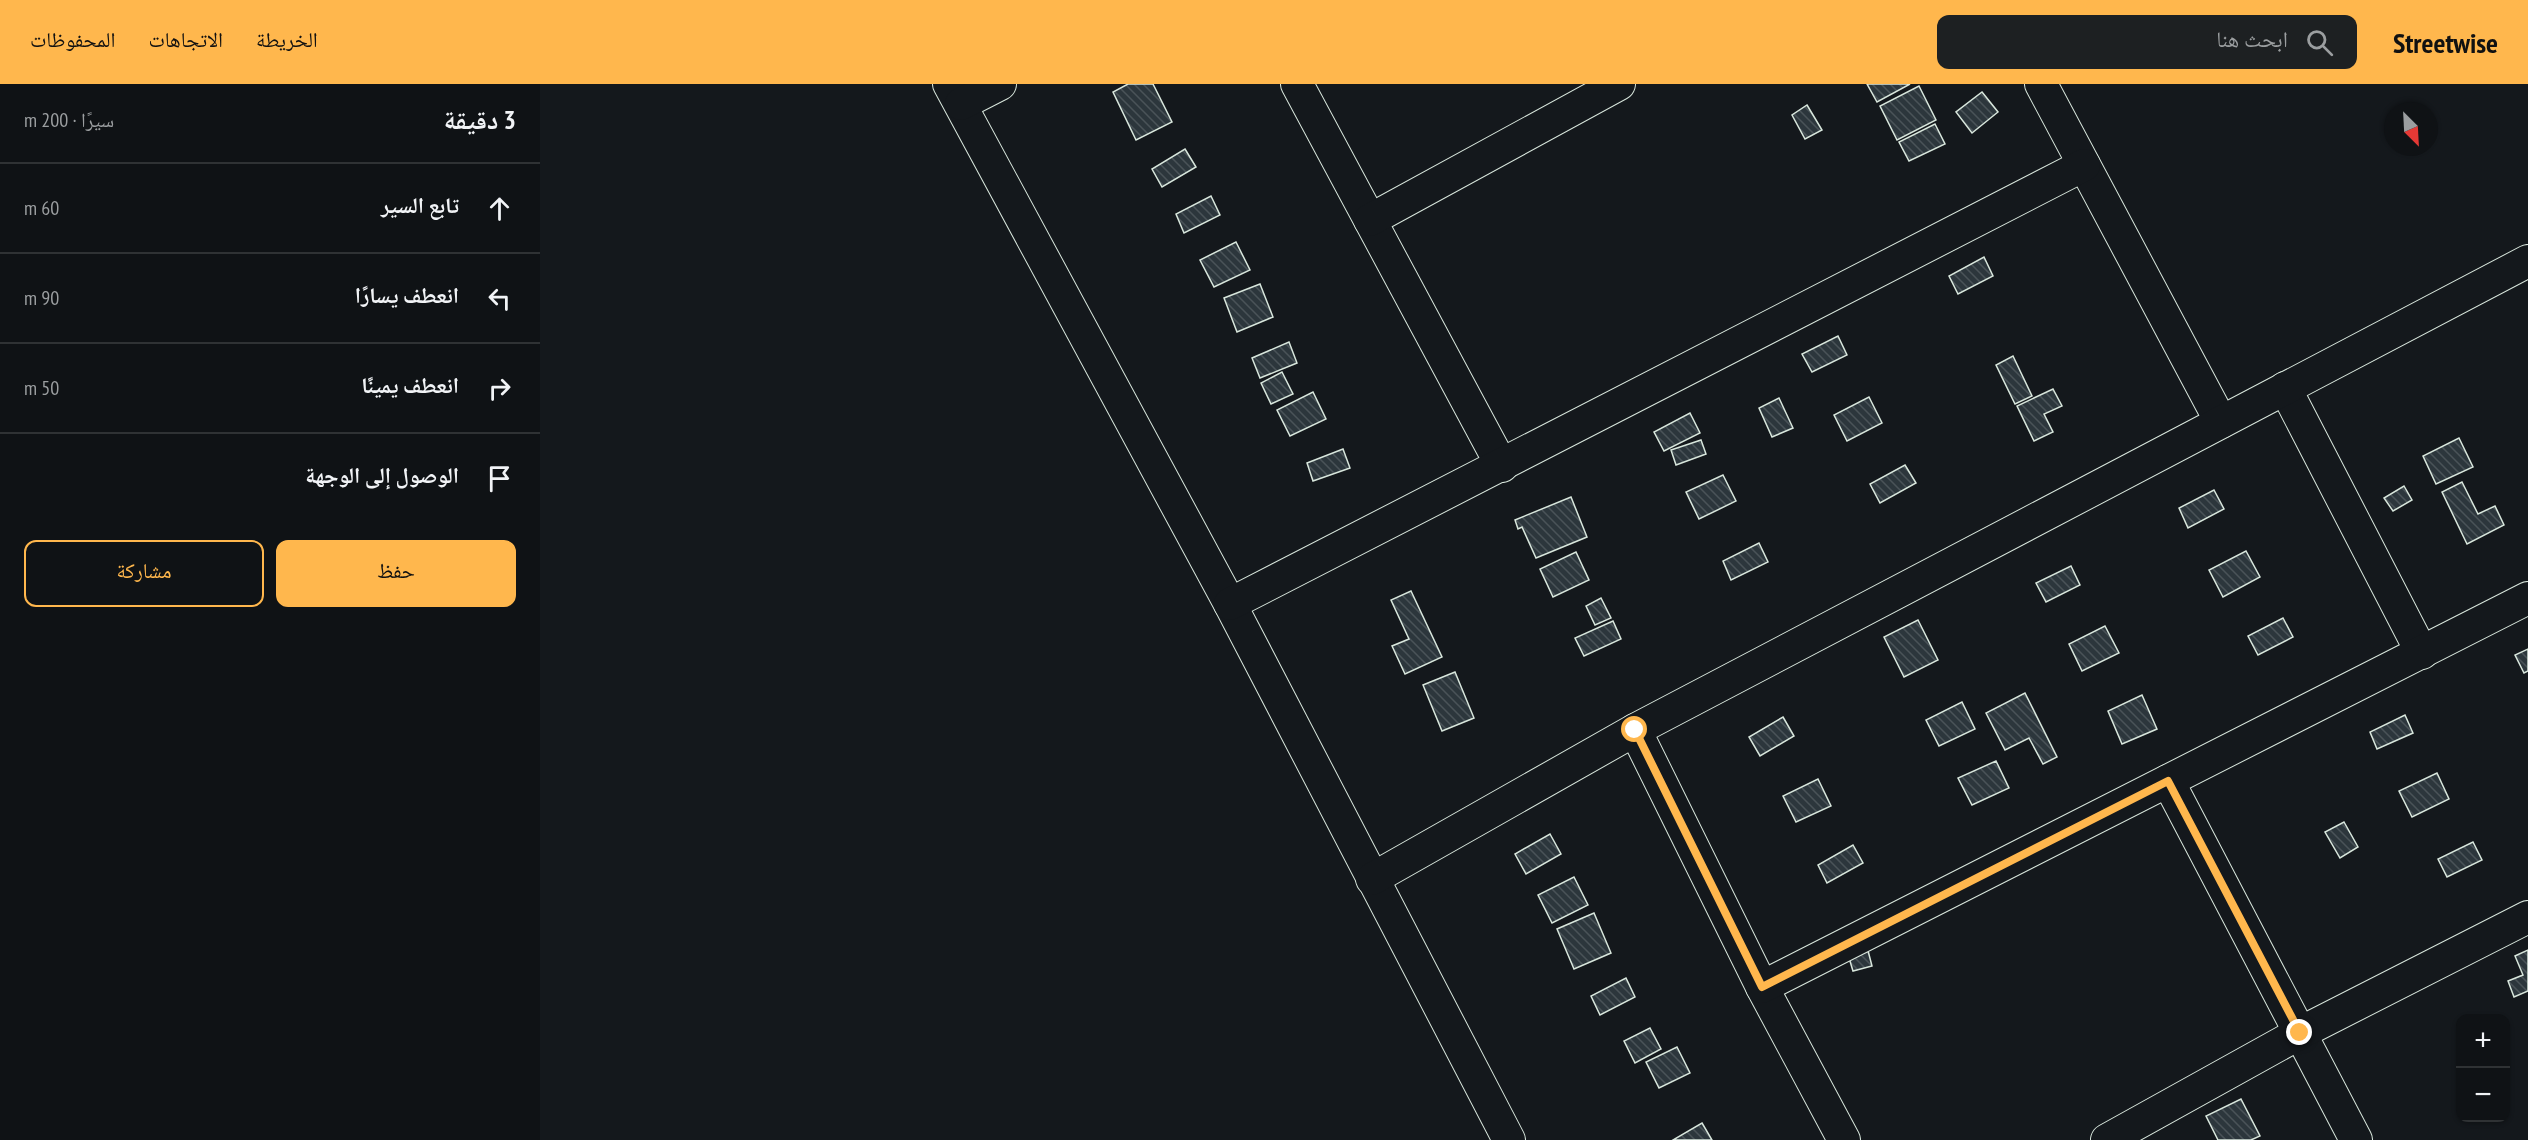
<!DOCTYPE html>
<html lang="ar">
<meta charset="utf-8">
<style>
:root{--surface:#0f1215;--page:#1d2022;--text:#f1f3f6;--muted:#9b9ea0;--line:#2f3234;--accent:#ffb74d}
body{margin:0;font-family:"PT Sans Narrow","Noto Naskh Arabic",sans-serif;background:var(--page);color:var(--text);direction:rtl}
.controls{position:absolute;right:18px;bottom:18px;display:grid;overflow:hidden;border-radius:12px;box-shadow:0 2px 4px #0004}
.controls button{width:54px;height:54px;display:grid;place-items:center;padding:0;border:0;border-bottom:2px solid var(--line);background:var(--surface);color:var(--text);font:30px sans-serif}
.compass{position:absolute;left:1844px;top:18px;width:54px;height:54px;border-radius:50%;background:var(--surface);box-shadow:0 2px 4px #0004;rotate:156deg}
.stop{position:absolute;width:18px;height:18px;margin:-14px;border:4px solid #ffb74d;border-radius:50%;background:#fff}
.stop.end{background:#ffb74d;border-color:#fff;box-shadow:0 2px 6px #0008}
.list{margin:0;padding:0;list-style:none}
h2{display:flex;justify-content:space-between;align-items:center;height:78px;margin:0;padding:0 24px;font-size:26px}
h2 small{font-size:20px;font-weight:400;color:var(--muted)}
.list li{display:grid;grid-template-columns:39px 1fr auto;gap:18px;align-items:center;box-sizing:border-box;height:90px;padding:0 24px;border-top:2px solid var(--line)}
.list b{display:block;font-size:22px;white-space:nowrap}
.list em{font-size:20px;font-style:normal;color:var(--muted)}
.actions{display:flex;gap:12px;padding:18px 24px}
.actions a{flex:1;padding:14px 0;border:2px solid var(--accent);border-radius:12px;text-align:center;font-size:21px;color:var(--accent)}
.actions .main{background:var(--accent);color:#111}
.icon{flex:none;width:33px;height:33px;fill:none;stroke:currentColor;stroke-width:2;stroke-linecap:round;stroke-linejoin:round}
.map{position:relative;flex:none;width:1988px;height:1056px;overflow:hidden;direction:ltr}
header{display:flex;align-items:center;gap:36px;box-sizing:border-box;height:84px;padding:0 30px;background:var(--accent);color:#111}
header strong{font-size:28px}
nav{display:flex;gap:33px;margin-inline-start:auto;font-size:21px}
.search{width:420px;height:54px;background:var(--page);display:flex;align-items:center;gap:15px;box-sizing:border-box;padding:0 21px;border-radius:12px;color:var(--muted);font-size:22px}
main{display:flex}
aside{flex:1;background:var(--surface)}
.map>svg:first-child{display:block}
.building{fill:url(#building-back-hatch);stroke:#d8e6dc;stroke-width:1.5}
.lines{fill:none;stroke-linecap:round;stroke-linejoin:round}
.street-casing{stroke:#d8e6dc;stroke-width:34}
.street{stroke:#14181c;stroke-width:32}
.route{stroke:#ffb74d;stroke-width:8}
</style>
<header>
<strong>Streetwise</strong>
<div class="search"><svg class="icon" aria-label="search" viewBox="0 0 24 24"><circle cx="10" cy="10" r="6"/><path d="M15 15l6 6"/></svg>ابحث هنا</div>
<nav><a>الخريطة</a><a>الاتجاهات</a><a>المحفوظات</a></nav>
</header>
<main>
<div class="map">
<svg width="1988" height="1056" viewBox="0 0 1988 1056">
<defs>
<pattern id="building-back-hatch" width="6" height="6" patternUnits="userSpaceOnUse" patternTransform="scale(1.5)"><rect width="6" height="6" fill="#2c363c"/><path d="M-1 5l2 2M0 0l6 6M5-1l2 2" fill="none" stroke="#4a5358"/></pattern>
</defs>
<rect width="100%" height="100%" fill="#14181c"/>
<g class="building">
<polygon points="588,0 613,0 632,38 596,56 573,8"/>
<polygon points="1327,0 1370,0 1337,18"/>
<polygon points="1379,2 1396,36 1357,56 1340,22"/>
<polygon points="1442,8 1458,28 1432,49 1416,28"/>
<polygon points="1267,21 1282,46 1265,55 1252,31"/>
<polygon points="1395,40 1405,60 1369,77 1359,58"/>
<polygon points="645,65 656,83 622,103 612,85"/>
<polygon points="671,112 680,131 644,149 636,130"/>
<polygon points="696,158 710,186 674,203 660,176"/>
<polygon points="1444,173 1453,192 1418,210 1409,192"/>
<polygon points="720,200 733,233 697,248 684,214"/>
<polygon points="1298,252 1307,271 1272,288 1262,270"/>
<polygon points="749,258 757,279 720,294 712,274"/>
<polygon points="1473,272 1492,312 1475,320 1456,281"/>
<polygon points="742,288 753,310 731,320 721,299"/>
<polygon points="1513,305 1522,322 1504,330 1513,348 1494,357 1477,322"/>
<polygon points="773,308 786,335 750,352 737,326"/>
<polygon points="1329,313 1342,339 1307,357 1294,331"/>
<polygon points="1239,314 1253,344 1232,353 1219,324"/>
<polygon points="1150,329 1160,349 1124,367 1114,348"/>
<polygon points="1919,354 1933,383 1896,400 1883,372"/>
<polygon points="1161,356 1166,370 1136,381 1131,366"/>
<polygon points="803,365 810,384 773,397 767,379"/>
<polygon points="1365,381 1376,399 1340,419 1330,400"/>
<polygon points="1183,391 1196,417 1159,435 1146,408"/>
<polygon points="1922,398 1938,430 1955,422 1964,441 1927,460 1902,408"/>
<polygon points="1864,402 1872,416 1853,427 1844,414"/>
<polygon points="1674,406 1684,425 1648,444 1639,424"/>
<polygon points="1031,413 1047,453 996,474 982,443 978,445 975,436"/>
<polygon points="1219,459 1228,478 1191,496 1183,477"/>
<polygon points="1706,467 1720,493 1683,513 1669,486"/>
<polygon points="1036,468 1049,496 1013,513 1000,485"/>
<polygon points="1531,482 1540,501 1506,518 1496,499"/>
<polygon points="871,507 902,573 865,590 852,562 869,555 851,516"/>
<polygon points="1061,514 1071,534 1055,541 1046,522"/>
<polygon points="1743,534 1753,553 1718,571 1708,552"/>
<polygon points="1378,536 1398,576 1364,593 1344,553"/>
<polygon points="1073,537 1081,555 1044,572 1035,554"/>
<polygon points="1565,542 1579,569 1542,587 1529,560"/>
<polygon points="1988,565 1988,587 1984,589 1975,571"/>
<polygon points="915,588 934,634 902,647 883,601"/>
<polygon points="1485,609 1517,673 1503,680 1489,654 1465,666 1446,629"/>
<polygon points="1602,611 1617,645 1582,660 1568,627"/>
<polygon points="1422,618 1435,645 1399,662 1386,636"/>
<polygon points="1865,631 1873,649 1837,665 1830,648"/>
<polygon points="1243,633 1254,652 1220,672 1209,653"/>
<polygon points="1456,677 1469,704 1432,721 1418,694"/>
<polygon points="1897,689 1909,715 1872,733 1859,707"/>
<polygon points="1278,695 1291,722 1256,738 1243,712"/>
<polygon points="1804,738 1818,763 1800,774 1785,748"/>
<polygon points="1010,750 1021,770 986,790 975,770"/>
<polygon points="1933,758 1942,776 1907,793 1898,775"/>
<polygon points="1313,761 1323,779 1287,799 1278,781"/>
<polygon points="1034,793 1048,821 1012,839 998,811"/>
<polygon points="1054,829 1071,869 1034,885 1017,845"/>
<polygon points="1326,859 1332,882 1313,887 1306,864"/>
<polygon points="1988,866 1988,907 1974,913 1968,897 1983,891 1975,872"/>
<polygon points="1086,894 1095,913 1060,931 1051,912"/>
<polygon points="1110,944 1121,965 1095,979 1084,957"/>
<polygon points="1137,963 1150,989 1119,1004 1106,978"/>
<polygon points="1701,1015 1720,1052 1711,1056 1678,1056 1666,1032"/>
<polygon points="1162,1039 1172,1056 1133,1056"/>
</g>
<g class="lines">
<g class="street-casing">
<g id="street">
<polyline points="409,0 690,520 969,1056"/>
<polyline points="757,0 962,382"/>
<polyline points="1501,0 1681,338"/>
<polyline points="421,20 460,0"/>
<polyline points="830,136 1079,0"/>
<polyline points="1745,304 1882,569"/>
<polyline points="690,520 1544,81"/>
<polyline points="1095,646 1222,903 1304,1056"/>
<polyline points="1628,697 1816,1056"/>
<polyline points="832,795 1095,646 1988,177"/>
<polyline points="1222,903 1988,514"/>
<polyline points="1567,1056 1760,949 1988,833"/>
</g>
</g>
<use href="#street" class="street"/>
</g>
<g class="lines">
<polyline class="route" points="1095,646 1222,903 1628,697 1760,949"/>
</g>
</svg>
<div class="controls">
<button>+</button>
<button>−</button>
</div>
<svg class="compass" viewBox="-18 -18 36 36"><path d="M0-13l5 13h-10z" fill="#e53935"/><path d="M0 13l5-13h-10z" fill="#9b9ea0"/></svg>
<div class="stop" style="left:1095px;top:646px"></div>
<div class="stop end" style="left:1760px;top:949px"></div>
</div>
<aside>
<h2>3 دقيقة<small>سيرًا · 200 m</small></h2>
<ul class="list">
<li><svg class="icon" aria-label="ahead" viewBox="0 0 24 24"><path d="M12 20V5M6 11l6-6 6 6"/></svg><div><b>تابع السير</b></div><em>60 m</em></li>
<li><svg class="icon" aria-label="left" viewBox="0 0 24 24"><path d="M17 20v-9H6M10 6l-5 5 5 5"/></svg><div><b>انعطف يسارًا</b></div><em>90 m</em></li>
<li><svg class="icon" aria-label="right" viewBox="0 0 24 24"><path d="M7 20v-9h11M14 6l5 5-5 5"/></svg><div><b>انعطف يمينًا</b></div><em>50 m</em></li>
<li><svg class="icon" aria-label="arrive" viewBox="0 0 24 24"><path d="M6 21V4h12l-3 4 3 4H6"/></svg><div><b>الوصول إلى الوجهة</b></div></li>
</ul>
<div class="actions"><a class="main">حفظ</a><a>مشاركة</a></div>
</aside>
</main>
